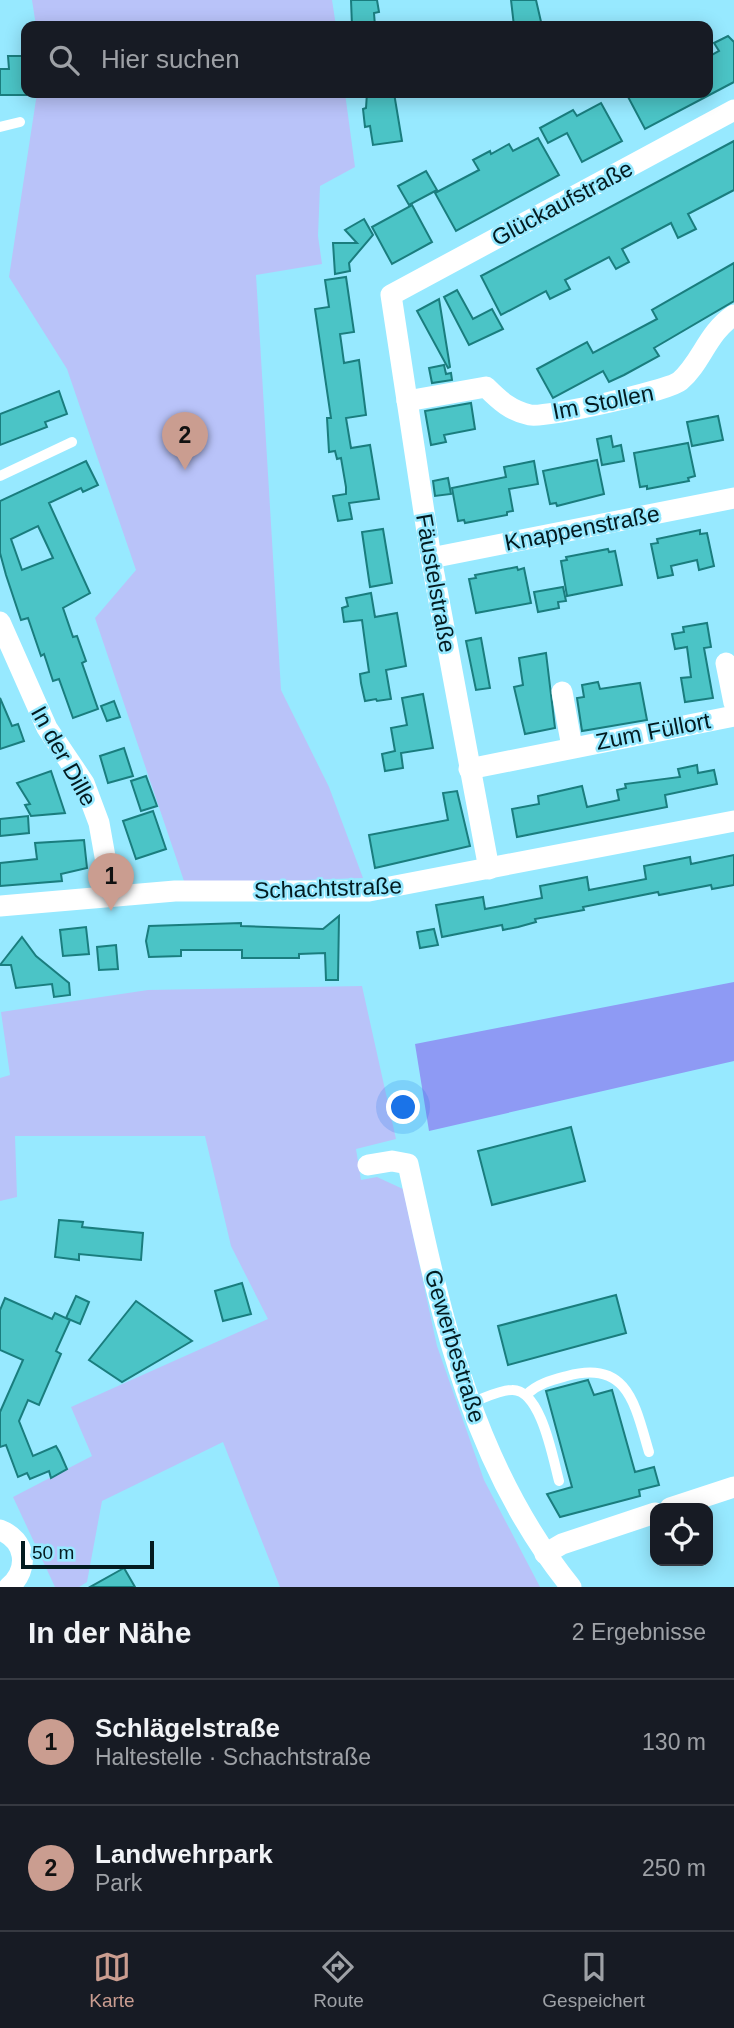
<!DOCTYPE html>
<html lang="de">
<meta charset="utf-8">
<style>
:root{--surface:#171b24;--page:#242831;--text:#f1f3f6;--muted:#9ea1a6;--line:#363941;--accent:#ca9d90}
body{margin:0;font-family:Arial,sans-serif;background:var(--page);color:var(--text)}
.controls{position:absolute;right:21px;bottom:21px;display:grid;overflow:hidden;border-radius:14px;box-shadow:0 4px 18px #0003}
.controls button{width:63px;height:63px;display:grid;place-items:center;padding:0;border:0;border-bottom:2px solid var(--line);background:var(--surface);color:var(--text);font:35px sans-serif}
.scale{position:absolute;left:21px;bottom:18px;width:133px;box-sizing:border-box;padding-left:7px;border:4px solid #031b20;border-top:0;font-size:19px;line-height:24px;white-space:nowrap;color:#031b20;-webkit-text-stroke:5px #97e9ff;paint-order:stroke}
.you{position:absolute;left:404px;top:1108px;width:24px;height:24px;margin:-18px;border:5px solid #fff;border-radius:50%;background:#1a73e8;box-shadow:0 0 0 10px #1a73e833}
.badge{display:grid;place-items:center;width:46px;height:46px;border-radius:50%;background:var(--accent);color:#111;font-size:23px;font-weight:700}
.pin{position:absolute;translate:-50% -58px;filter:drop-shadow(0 2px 4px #0008)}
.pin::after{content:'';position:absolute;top:37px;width:24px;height:21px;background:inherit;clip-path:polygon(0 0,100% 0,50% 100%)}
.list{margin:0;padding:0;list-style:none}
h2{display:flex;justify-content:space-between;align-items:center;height:91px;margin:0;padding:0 28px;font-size:30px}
h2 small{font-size:23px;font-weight:400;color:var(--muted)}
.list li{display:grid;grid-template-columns:46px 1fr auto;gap:21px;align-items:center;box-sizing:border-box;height:126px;padding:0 28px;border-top:2px solid var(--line)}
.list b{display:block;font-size:26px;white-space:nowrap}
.list p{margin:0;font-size:23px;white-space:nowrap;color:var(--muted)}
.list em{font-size:23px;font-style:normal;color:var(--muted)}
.icon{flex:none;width:38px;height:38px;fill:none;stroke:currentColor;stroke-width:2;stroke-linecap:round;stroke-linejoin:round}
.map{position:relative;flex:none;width:734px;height:1587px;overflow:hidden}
.search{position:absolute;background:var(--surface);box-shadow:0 4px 18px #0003;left:21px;right:21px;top:21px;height:77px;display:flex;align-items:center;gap:18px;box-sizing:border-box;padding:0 24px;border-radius:14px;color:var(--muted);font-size:26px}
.sheet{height:343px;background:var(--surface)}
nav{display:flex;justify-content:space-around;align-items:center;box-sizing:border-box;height:98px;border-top:2px solid var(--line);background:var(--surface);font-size:19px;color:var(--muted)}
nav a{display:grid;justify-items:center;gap:4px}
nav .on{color:var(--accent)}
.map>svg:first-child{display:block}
.green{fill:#b9c3f9}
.forest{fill:#8e9af4}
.building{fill:#4bc4c6;stroke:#1a7d7e;stroke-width:2;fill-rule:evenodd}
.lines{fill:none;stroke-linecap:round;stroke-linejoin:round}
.service{stroke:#fff;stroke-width:10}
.minor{stroke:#fff;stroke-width:21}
.labels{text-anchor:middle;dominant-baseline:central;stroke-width:5;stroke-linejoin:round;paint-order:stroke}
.street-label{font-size:23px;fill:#031b20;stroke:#97e9ff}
</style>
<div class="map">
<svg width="734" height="1587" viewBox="0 0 734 1587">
<rect width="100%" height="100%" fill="#97e9ff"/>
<g class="green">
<polygon points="32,0 332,0 336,26 36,26"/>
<polygon points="37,93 345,93 355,167 320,186 318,236 322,264 256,275 281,690 329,787 363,878 185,884 95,618 136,570 67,369 9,277"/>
<polygon points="362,986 396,1139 356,1149 361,1180 377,1177 403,1189 437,1346 484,1480 540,1587 280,1587 223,1442 102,1501 87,1582 79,1587 55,1587 13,1497 92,1456 71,1407 268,1319 231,1246 205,1136 15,1136 17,1197 0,1201 0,1078 10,1075 1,1012 148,990"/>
</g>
<polygon class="forest" points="734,982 734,1061 429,1131 415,1044"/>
<g class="building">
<polygon points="351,0 377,0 379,12 374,13 375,26 352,26"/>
<polygon points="511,0 536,0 542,26 514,26"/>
<polygon points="728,36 734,42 734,82 645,129 626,93 708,93 708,57 719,51 714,43"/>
<polygon points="8,56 25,56 26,95 0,95 0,69 9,69"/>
<polygon points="367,93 394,93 402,141 373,145 370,126 365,127 363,109 366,108"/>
<polygon points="601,103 622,141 582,162 567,133 548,143 540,128 573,110 577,116"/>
<polygon points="538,138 559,175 456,231 435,193 479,170 473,160 490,151 491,154 509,144 513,151"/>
<polygon points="734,141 734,190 688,214 696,229 678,238 671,223 622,249 629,262 616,269 609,257 565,280 570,289 550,299 546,291 501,315 481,276"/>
<polygon points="426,171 437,190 409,205 398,186"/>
<polygon points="412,205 432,242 392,264 372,227"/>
<polygon points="364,219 373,235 349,263 350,271 335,274 333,243 357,243 345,230"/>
<polygon points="734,263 734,301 654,348 659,356 624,375 609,382 603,371 553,398 537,369 587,342 593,353 657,319 652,310"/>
<polygon points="346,277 354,332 340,334 342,348 344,363 359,360 366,415 346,418 351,448 370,445 379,499 349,503 352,519 338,521 333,496 346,494 346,487 341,458 337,459 335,451 329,452 327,418 331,418 315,309 329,307 325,280"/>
<polygon points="457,290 473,319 492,309 503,329 469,345 444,297"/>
<polygon points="439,299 450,367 448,368 417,311"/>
<polygon points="444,365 446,374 451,373 452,380 432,383 429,368"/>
<polygon points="59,391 67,414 45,422 47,427 0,445 0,414"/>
<polygon points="471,403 475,429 444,435 446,442 431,445 425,411"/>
<polygon points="718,416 723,440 692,446 687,422"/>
<polygon points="611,436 613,447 621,445 624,461 602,465 597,439"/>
<polygon points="688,443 695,476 688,478 689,481 647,489 647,486 640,487 634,453"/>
<polygon points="597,460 604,494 557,506 556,503 550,504 543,471"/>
<path d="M 86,461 L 98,485 L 83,492 L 81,488 L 49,503 L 90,593 L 63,608 L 73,637 L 77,636 L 86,661 L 82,663 L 98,709 L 73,718 L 59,679 L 53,681 L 44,654 L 41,656 L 28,618 L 21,620 L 6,575 L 0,553 L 0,501 ZM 38,526 L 53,558 L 22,570 L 11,539 Z"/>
<polygon points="534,461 538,484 509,489 513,511 507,512 507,515 465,523 464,520 458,521 452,488 506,477 504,467"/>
<polygon points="448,478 451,494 435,496 433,481"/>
<polygon points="383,529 392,583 370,587 362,532"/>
<polygon points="700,530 700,534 707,533 714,566 699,570 697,560 671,566 673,575 658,578 651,544 658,543 657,539"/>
<polygon points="608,549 609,552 615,551 622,585 567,596 561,561 567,560 566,557"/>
<polygon points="517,567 518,570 524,568 531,603 476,613 469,579 476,578 475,575"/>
<polygon points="563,587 566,601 558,602 559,608 538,612 534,592"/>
<polygon points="371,593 375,617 397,613 406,666 386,670 391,699 377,701 376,699 365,701 361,683 360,674 369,672 362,620 344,622 342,608 348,606 346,598"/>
<polygon points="707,623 711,647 704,648 713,698 685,702 681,678 691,677 687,647 675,649 672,634 684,632 683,627"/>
<polygon points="481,638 490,688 476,690 466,641"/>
<polygon points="546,653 555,728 525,734 514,687 523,685 519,658"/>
<polygon points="598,682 600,689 640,683 647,720 582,731 577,698 584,697 582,685"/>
<polygon points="423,694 433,748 401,753 403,768 385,771 382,754 395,751 391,728 407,725 402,698"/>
<polygon points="0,698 12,726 18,724 24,741 0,749"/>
<polygon points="114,701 120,717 107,721 101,706"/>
<polygon points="124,748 133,776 108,783 100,756"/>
<polygon points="697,765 698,773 714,770 717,784 665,795 667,807 517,837 512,809 539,804 538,796 582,786 587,807 619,800 617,790 626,788 625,784 680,777 678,769"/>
<polygon points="51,771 65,813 31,816 25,805 30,804 17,783"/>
<polygon points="146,776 157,806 141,811 131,781"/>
<polygon points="457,791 470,846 375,868 369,835 448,820 443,793"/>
<polygon points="153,811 166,849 136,859 123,821"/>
<polygon points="28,816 29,833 0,836 0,819"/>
<polygon points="84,840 87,868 61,874 62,881 0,886 0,863 37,859 35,843"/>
<polygon points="734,855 734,885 712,889 711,885 659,895 658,892 583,907 584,910 535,919 536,922 518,927 503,930 502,925 442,937 436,905 483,897 485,909 542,898 540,886 587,877 589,890 646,879 644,866 690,857 691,864"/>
<polygon points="339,916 338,980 326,980 325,953 299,954 299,958 242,958 242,950 181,950 181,956 149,957 146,941 149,926 241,923 241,926 323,929"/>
<polygon points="86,927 89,954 63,956 60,930"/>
<polygon points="434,929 438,945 420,948 417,932"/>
<polygon points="22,937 36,956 69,983 70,995 54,997 52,984 16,988 11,965 0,965"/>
<polygon points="116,945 118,969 99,970 97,947"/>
<polygon points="571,1127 585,1181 492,1205 478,1151"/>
<polygon points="59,1220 83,1222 82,1227 143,1233 141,1260 79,1254 79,1260 55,1257"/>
<polygon points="242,1283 251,1314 223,1321 215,1291"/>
<polygon points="616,1295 626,1333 508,1365 498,1326"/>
<polygon points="76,1296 89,1302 80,1324 66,1318"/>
<polygon points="5,1298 52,1319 55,1313 70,1320 56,1351 61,1354 39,1405 28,1400 19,1421 33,1456 56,1446 60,1453 67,1469 51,1478 49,1471 30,1479 27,1473 18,1477 6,1445 0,1447 0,1412 23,1360 0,1350 0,1310"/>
<polygon points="136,1301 192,1341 122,1382 89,1360"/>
<polygon points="588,1380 594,1395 612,1390 635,1472 654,1467 659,1485 639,1490 640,1496 560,1517 547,1494 572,1487 546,1391"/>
<polygon points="124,1568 135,1587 90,1587"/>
</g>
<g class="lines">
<g class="service">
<polyline points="0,127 20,122"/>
<polyline points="0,476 72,442"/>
<path d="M 527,1394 C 539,1383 552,1380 567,1376 C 628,1359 635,1405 649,1452"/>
<path d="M 470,1403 C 483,1399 499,1390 512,1390 C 541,1389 553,1459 559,1481"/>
</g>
<g class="minor">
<path d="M 407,401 L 486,387 C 500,401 511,411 530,415 C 546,418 668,391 680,381 C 702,362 707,333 734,315"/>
<polyline points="431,558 734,498"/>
<polyline points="0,622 47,728 84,783 99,823 112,896"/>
<polyline points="726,663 734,703"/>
<polyline points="562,692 572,747"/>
<polyline points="469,769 734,716"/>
<polyline points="489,869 431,558 391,295 734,110"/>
<polyline points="0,906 175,891 369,891 734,821"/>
<path d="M 368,1165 L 392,1161 L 408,1164 C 441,1315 471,1464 571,1587"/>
<polyline points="670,1508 734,1487"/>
<path d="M 0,1530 C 26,1540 30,1569 9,1587"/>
<polyline points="545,1554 562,1544 655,1513"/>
</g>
</g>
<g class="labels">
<g class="street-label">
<text transform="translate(562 203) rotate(-28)">Glückaufstraße</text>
<text transform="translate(603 402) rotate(-11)">Im Stollen</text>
<text transform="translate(582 528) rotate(-11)">Knappenstraße</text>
<text transform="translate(436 583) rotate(80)">Fäustelstraße</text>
<text transform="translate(653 731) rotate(-11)">Zum Füllort</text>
<text transform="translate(64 756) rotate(61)">In der Dille</text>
<text transform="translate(328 888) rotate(-2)">Schachtstraße</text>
<text transform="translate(455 1346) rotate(73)">Gewerbestraße</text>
</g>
</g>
</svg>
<div class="controls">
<button><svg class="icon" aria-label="locate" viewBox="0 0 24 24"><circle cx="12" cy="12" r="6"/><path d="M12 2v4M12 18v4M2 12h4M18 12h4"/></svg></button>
</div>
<div class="scale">50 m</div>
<div class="you"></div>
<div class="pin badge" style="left:111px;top:911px">1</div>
<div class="pin badge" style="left:185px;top:470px">2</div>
<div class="search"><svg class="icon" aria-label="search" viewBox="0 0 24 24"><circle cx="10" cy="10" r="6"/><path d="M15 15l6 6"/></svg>Hier suchen</div>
</div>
<section class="sheet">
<h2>In der Nähe<small>2 Ergebnisse</small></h2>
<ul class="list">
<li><span class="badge">1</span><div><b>Schlägelstraße</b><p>Haltestelle · Schachtstraße</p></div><em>130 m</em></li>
<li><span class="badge">2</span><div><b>Landwehrpark</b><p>Park</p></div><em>250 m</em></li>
</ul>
</section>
<nav>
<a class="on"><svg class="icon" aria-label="map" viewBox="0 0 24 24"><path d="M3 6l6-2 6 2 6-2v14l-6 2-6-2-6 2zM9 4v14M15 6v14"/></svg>Karte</a>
<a><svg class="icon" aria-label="directions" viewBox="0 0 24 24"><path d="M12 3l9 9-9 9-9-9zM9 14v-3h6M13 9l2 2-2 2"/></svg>Route</a>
<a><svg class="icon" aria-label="saved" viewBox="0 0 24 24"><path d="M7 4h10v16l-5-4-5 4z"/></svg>Gespeichert</a>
</nav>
